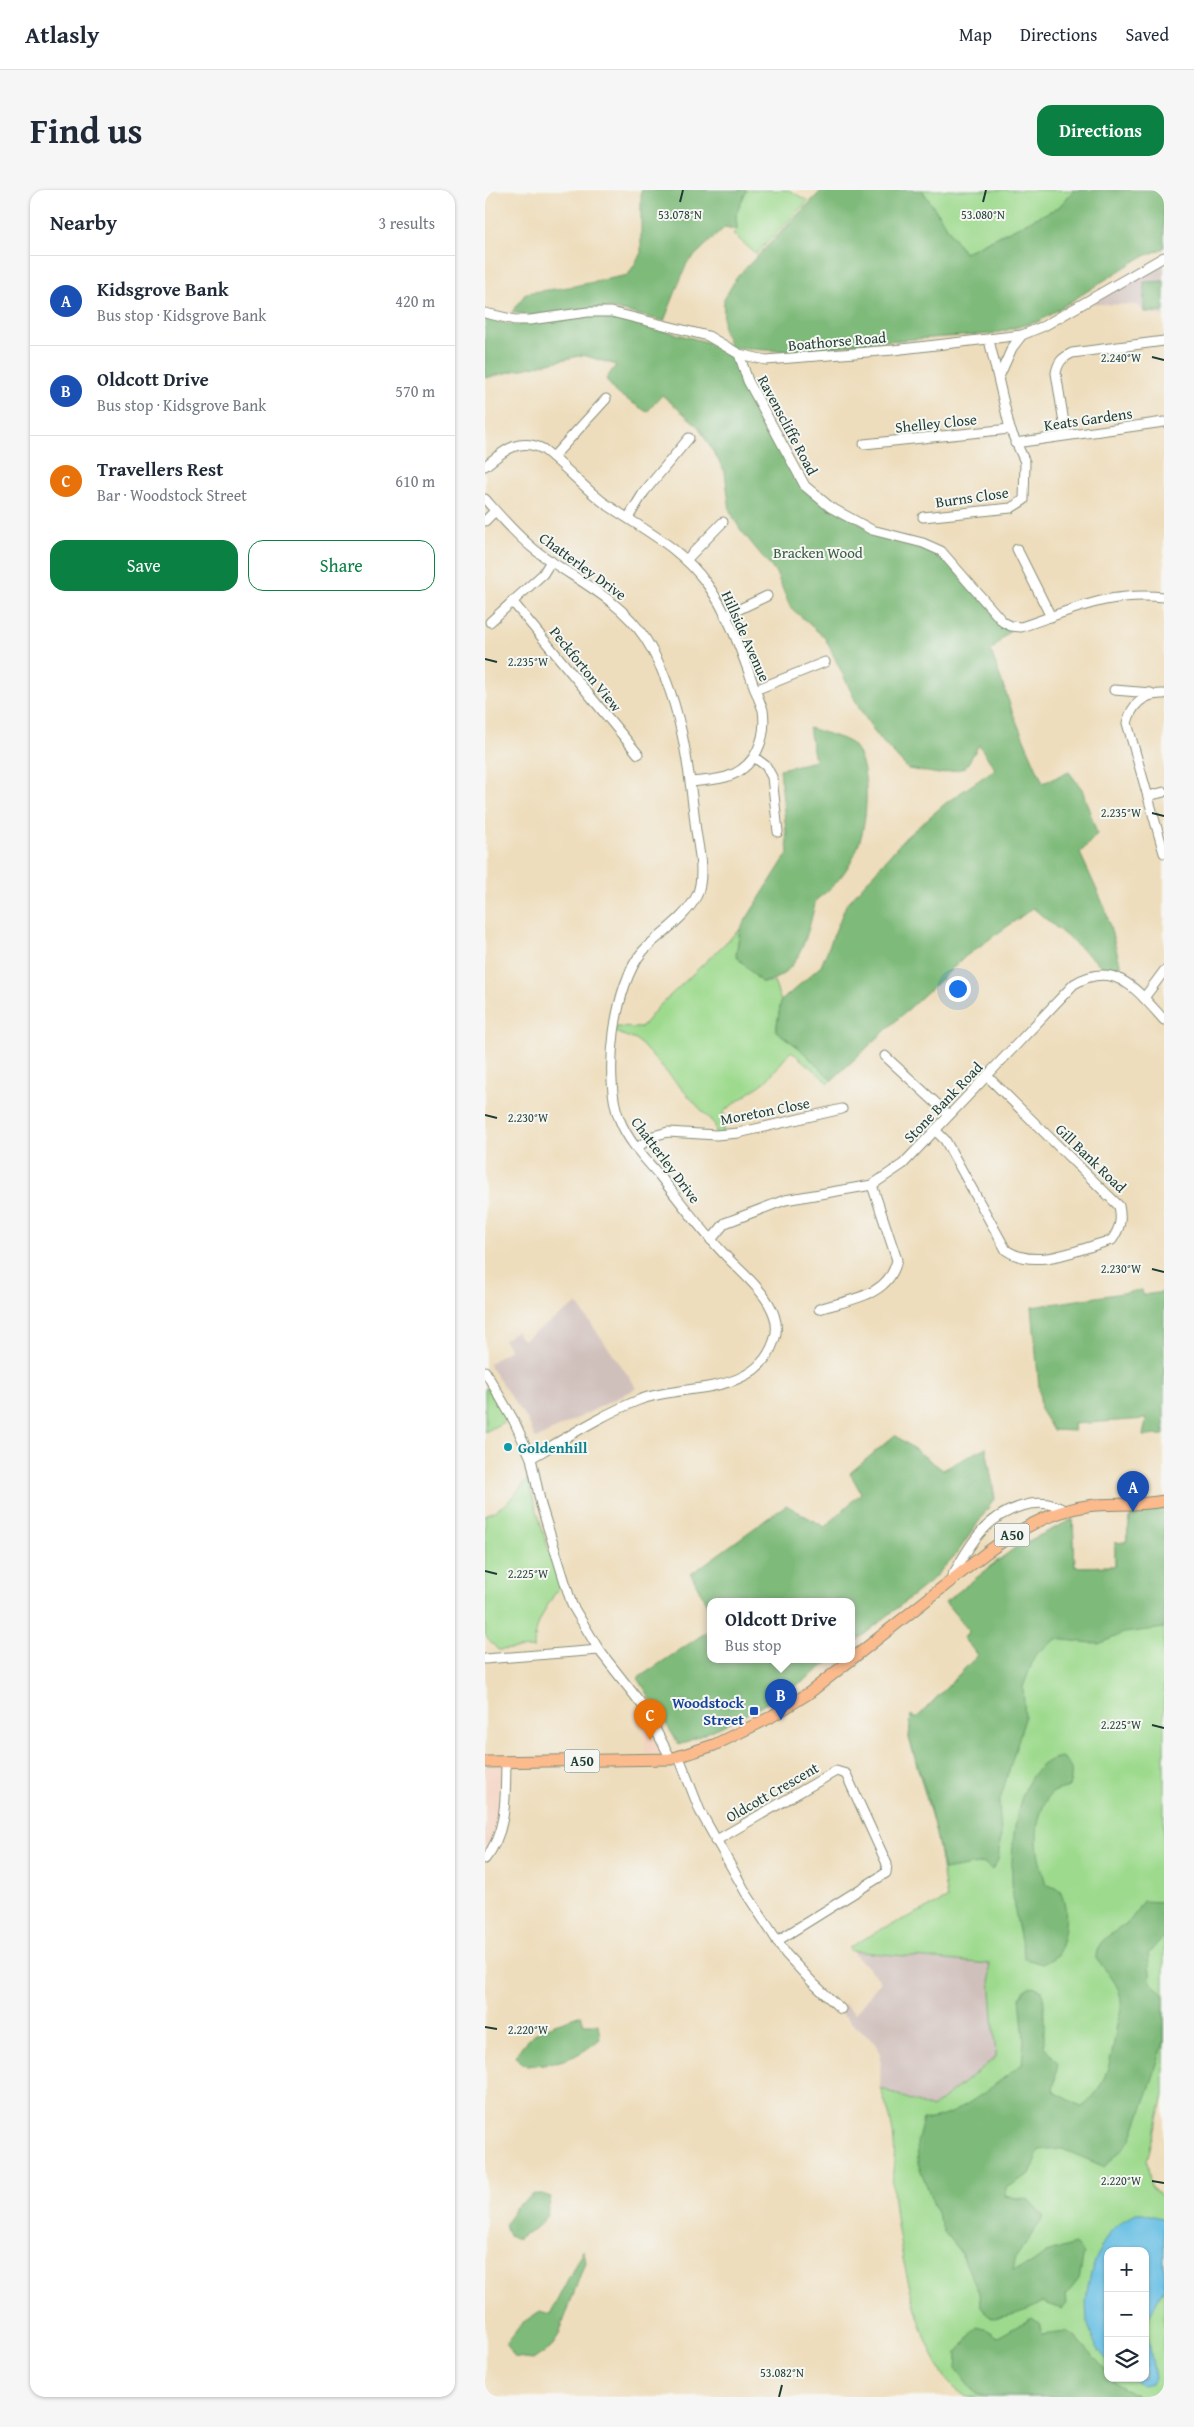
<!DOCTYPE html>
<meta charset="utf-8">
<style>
:root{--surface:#fff;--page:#f6f6f7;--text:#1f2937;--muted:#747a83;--line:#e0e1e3;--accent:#0b8043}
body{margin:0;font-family:"Gentium Book Plus",serif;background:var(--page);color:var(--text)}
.controls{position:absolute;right:15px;bottom:15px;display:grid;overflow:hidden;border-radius:10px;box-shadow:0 1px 4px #0004}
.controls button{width:45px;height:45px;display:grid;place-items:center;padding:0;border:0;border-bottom:1px solid var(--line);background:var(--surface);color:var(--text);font:25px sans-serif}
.you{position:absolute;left:472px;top:798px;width:18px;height:18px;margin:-12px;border:4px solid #fff;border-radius:50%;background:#1a73e8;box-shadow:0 0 0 8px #1a73e833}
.badge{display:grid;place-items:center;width:32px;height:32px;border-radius:50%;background:var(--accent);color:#fff;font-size:16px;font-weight:700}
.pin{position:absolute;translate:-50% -41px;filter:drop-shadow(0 1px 2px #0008)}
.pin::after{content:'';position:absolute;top:26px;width:18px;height:15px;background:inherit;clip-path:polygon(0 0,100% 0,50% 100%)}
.popup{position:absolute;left:222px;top:1408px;width:148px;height:65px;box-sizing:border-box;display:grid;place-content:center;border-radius:10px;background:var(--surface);filter:drop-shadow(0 1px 4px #0005);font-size:16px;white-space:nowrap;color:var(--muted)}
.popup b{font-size:19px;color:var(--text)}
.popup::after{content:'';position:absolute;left:50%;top:100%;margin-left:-10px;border:10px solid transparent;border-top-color:var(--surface)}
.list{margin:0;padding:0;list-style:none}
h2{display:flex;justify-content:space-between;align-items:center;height:65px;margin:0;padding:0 20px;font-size:21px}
h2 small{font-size:16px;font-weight:400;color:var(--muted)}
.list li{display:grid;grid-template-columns:32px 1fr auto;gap:15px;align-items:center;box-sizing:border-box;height:90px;padding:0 20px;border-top:1px solid var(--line)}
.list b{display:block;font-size:19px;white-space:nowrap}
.list p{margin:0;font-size:16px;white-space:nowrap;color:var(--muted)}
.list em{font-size:16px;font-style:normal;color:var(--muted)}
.actions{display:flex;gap:10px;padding:15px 20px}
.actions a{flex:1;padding:11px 0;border:1px solid var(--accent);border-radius:15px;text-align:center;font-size:18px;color:var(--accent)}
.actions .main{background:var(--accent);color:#fff}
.icon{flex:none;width:28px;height:28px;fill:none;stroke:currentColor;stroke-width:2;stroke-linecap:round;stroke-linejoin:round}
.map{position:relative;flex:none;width:679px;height:2207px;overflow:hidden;border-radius:15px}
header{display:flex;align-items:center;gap:30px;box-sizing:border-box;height:70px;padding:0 25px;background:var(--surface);border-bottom:1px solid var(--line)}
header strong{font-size:24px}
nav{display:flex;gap:28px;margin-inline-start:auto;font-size:18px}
.intro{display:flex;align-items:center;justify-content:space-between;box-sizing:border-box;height:120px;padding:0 30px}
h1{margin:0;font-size:35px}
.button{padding:12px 22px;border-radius:15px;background:var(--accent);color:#fff;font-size:18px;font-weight:700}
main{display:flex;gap:30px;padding:0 30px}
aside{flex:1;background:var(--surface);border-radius:15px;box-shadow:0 1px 4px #0004}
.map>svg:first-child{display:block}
.built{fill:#f4d3c1}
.industrial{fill:#d0c0bc}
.green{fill:#9eda8e;stroke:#5e8c61;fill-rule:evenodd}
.forest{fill:#7eba79;stroke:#4e7c56}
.water{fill:#67bfe4;stroke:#437e8c}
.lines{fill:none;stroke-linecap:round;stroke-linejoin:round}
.minor-casing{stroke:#868d78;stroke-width:11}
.major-casing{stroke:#868d78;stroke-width:13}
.minor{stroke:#fff;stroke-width:9}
.major{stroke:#fbbb8d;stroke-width:11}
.ticks{fill:none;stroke:#1f3d34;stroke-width:2}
.culture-dot{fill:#0f9aa8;stroke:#f6f6f2;stroke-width:2}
.transit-dot{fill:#1a4fb4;stroke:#f6f6f2;stroke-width:2}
.labels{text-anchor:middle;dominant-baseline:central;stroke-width:4;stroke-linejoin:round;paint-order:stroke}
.shield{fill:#f6f6f2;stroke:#60746d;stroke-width:1}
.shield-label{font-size:14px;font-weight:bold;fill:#1f3d34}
.street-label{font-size:15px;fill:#1f3d34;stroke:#f6f6f2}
.park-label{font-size:15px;fill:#385c46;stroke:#f6f6f2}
.culture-label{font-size:15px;font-weight:bold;fill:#0d838f;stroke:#f6f6f2;text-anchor:start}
.transit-label{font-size:15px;font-weight:bold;fill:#164399;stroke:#f6f6f2;text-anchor:end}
.ticks-label{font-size:12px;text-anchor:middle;fill:#1f3d34;stroke:#f6f6f2;stroke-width:4;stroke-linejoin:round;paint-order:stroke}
</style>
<header>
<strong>Atlasly</strong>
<nav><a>Map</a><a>Directions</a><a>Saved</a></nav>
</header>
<div class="intro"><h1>Find us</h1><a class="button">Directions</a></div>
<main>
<aside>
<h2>Nearby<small>3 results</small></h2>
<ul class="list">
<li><span class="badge" style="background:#1a4fb4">A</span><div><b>Kidsgrove Bank</b><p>Bus stop · Kidsgrove Bank</p></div><em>420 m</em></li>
<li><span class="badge" style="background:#1a4fb4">B</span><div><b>Oldcott Drive</b><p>Bus stop · Kidsgrove Bank</p></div><em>570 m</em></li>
<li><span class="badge" style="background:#e8710a">C</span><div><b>Travellers Rest</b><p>Bar · Woodstock Street</p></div><em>610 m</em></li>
</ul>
<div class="actions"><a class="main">Save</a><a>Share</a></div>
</aside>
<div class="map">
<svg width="679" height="2207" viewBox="0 0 679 2207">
<rect width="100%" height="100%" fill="#f6f6f2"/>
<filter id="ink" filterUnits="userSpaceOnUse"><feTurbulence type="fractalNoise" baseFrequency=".02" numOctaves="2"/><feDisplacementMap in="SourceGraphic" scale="10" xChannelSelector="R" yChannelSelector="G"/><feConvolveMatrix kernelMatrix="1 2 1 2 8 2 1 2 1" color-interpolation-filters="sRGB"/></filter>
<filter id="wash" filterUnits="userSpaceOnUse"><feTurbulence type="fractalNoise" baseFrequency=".0096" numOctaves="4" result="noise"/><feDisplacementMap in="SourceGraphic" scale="20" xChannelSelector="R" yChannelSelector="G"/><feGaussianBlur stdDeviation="1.12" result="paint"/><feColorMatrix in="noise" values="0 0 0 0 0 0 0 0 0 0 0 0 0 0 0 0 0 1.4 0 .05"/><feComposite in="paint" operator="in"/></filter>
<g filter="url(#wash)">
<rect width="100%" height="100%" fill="#eeddbc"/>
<g class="built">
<polygon points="152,1518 172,1553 175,1564 160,1564 159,1542 147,1519"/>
<polygon points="17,1575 16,1624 0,1662 0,1576"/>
</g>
<g class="industrial">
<polygon points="679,71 679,126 659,122 653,115 607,114"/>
<polygon points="92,1114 152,1198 51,1249 43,1231 3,1174 25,1160 19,1150 31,1141 38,1150"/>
<polygon points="366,1761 504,1773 511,1867 447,1918 395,1898 396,1863 389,1852 354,1822 360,1814 370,1824 396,1791"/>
</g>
<g class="green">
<polygon points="262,0 304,0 323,11 271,64 248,44 252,39 251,24"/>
<polygon points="437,0 589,0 574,17 479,63"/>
<polygon points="255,739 251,766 276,792 289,792 296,811 291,841 313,857 347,890 344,893 306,861 281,891 239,921 238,944 231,945 230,935 153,851 130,842 130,837 156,838 172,818"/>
<polygon points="2,1198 22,1230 0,1242 0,1199"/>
<path d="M 43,1289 L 61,1352 L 76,1395 C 63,1413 49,1435 49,1458 L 13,1460 L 0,1445 L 0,1326 L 21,1314 Z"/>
<path d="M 679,1319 L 679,1906 L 662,1970 L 666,1998 L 679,2007 L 679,2207 L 481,2207 C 474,2201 465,2196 461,2189 C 431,2143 412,2054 408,1999 C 406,1984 411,1969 409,1954 C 408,1934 402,1916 395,1898 L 447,1918 L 511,1867 L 504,1774 L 366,1761 L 363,1758 L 395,1740 L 462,1709 L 452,1646 L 424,1548 L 426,1525 L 431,1529 L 493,1465 L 478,1448 L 484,1441 L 504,1377 L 530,1358 L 588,1329 L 590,1377 L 630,1376 L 630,1353 L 641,1352 L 646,1323 ZM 623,2061 L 660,2061 L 660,2188 L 623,2188 Z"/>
</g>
<g class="forest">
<polygon points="156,0 262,0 251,24 252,40 240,37 202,73 179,131 126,118 74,121 46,126 27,122 41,103 84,97 143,85 156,64"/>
<polygon points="337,0 437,0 479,63 574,17 589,0 679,0 679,58 653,69 555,131 507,144 386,152 315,162 245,158 238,138 239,109 252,87"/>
<polygon points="679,91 679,122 659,122 659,92"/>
<polygon points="114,126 131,128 222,152 247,168 317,299 387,340 438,353 455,364 526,439 506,461 529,526 558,593 584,582 597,599 612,644 595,663 620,718 640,792 614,774 548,718 481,766 347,890 313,857 291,841 296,811 336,776 361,715 420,648 462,612 510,579 494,555 480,578 454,584 423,579 393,547 374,518 340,448 305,417 291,383 255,339 245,321 240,282 213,236 177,205 162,222 130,202 121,189 131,175 98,165 0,188 0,129 29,135"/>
<path d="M 324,538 C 333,541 360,548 367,554 C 377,564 380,583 381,597 C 383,644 370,682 331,710 C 323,741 315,790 276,792 L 251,766 L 255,739 L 303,663 L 295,579 L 330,571 Z"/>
<polygon points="657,1100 658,1105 679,1102 679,1245 658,1246 661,1229 588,1234 589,1241 568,1240 556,1221 547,1117"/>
<polygon points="410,1245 458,1280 501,1257 510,1308 473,1362 446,1391 366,1455 366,1411 226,1411 226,1423 206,1384 301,1315 340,1337 376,1303 365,1283"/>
<polygon points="679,1319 679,1438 639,1443 614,1454 571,1449 550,1465 538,1497 540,1528 514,1613 516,1644 513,1670 507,1680 499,1673 459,1680 442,1605 424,1548 426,1525 431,1529 493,1465 478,1448 484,1441 460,1412 530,1358 588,1329 590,1377 630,1376 630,1353 641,1352 646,1323"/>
<path d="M 226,1439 L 226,1469 L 348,1469 C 298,1508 253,1530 194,1555 L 153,1488 Z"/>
<path d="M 576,1567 C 588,1574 588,1584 584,1597 C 579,1599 570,1600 566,1604 C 562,1607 560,1613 558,1617 C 547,1643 553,1668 561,1694 L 575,1700 C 585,1721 580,1744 573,1765 L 558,1774 L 540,1769 C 535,1744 527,1716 527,1690 C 526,1655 530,1573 576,1567 Z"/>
<path d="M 658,1711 L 679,1712 L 679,1746 L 663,1764 L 666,1793 L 679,1804 L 679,1852 L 666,1894 L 646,1950 L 620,1977 L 575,1958 L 554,1960 L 545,1984 L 521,1998 L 520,2006 L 544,2010 L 559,2027 L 531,2067 L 528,2080 L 546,2074 L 561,2063 L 590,2054 L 599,2063 L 594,2089 L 581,2105 L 582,2114 L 577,2119 L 557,2112 C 541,2122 524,2127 506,2128 L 495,2115 L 494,2103 L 476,2063 L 459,2042 L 433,1973 L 432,1953 L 438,1929 C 466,1933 515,1890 537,1874 L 539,1850 L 535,1807 L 542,1798 L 548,1796 L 557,1800 L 559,1814 L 559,1856 L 573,1873 L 568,1901 L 597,1917 C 623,1898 627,1864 632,1834 C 634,1827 637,1818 636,1811 C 635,1793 620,1781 611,1768 C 611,1746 635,1742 647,1728 C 651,1723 654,1716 658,1711 Z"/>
<path d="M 96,1825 L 99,1834 L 113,1834 L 115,1849 C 88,1871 76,1872 42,1876 L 30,1867 C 46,1837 67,1836 96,1825 Z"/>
<path d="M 49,2004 L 57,2004 L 66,2007 C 60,2037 56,2034 32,2049 L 24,2045 L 20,2035 L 30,2018 Z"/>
<polygon points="98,2060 100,2072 74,2144 68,2156 48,2170 30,2168 21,2154 37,2133 55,2121 65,2124"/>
<path d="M 547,2128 L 554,2133 L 557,2144 L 581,2141 L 591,2147 L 623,2183 L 623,2188 L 627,2188 L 632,2194 L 654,2207 L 502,2207 L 491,2204 L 471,2178 L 472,2163 C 480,2155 484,2145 492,2137 L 503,2140 L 513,2147 Z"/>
</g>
<path class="water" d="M 651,2023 L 658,2023 L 679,2029 L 679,2098 L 664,2127 L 662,2139 L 670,2188 L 667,2193 L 657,2195 L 645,2188 L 660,2188 L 660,2061 L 623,2061 L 623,2171 C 593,2142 598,2096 614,2062 C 618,2053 624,2042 631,2036 C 637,2031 644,2027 651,2023 Z"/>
</g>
<g filter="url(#ink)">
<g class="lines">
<g class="minor-casing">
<g id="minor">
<polyline points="0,123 30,130 45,130 103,122 126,122 223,146 254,164 281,170 408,160 537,145 559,136 679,67"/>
<path d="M 254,164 L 263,191 L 320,296 L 345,317 L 387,340 L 438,353 L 456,361 L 518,432 L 526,436 L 536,437 C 587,420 624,401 679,407"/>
<polyline points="514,187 527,158 537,145"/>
<path d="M 581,245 L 571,183 C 573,172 577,168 587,163 L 679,151"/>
<polyline points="530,253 679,232"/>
<polyline points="379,254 525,239"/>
<polyline points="68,267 121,209"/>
<path d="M 0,276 C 19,261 33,247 58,259 C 79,275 97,296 118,312 C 155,338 195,356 222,394 C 249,431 261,478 278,520 C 282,548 271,578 241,587 C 230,590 217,591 206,592"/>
<path d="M 0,309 C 16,327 31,345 50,360 C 88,389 133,407 160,448 C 196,505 204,576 211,641 C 214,660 220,686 212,705 C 201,728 175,743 158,761 C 129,794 118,888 134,928 C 142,950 160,969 175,986 C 196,1013 217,1041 241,1066 C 255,1081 274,1096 284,1114 C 291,1126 294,1138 289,1151 C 270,1208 197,1193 154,1210 C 116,1225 81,1248 46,1268"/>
<polyline points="438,327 526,318 539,310 540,272 525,239 504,150"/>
<polyline points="143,328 159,302 204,248"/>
<polyline points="0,331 10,321"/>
<polyline points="532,359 566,427"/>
<polyline points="202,369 238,332"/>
<polyline points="27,411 153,564"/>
<polyline points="240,426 282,406"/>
<polyline points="5,432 58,384 66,371"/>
<polyline points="270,500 340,472"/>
<polyline points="629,500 666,503"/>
<path d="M 679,504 C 659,503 647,514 642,533 L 679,663"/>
<polyline points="269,567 281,576 287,587 293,642"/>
<polyline points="663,606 679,602"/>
<polyline points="659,808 679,781"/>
<polyline points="400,866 464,925"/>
<path d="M 450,940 L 460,950 L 521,1060 C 551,1081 596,1058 627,1050 C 635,1038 637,1030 634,1016 L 502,886"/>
<polyline points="152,958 168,946 183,942 231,945 253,943 357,919"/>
<path d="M 226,1050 L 240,1033 L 300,1010 L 387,995 L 418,974 L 589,794 C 630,769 653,801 679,830"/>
<path d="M 334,1119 C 365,1109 404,1107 412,1070 L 387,995"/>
<polyline points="0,1181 29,1231 46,1268 56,1315 87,1415 114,1460 158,1516 186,1569"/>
<path d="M 466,1388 C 475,1373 484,1355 496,1342 C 515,1320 554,1303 580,1321"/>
<polyline points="0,1469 114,1460"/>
<polyline points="194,1567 215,1621 261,1703 301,1764 328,1793 356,1819"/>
<polyline points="230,1651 351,1581 361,1584 402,1674 401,1683 292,1751"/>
<path d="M 0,1669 C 23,1641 20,1605 21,1572"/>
</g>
</g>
<g class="major-casing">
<path id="major" d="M 0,1572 L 186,1569 L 229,1555 L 284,1528 L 324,1503 L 501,1363 C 531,1341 565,1321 602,1316 C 628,1313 653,1316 679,1311"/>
</g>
<use href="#minor" class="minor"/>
<use href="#major" class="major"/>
</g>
</g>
<path class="ticks" d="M 195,12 L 198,0M 498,12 L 501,0M 667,167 L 679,170M 0,469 L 12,472M 667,623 L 679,626M 0,925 L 12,928M 667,1079 L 679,1082M 0,1381 L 12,1384M 667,1535 L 679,1538M 0,1837 L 12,1839M 667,1991 L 679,1993M 294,2207 L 297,2195"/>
<circle class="culture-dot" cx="23" cy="1257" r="5"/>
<rect class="transit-dot" x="264" y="1516" width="10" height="10" rx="2.5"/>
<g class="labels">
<g class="shield">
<rect x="509.5" y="1333.5" width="35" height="23" rx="4"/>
<rect x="79.5" y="1559.5" width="35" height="23" rx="4"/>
</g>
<g class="shield-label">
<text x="527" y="1345">A50</text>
<text x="97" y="1571">A50</text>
</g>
<g class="street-label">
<text transform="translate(352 151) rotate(-5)">Boathorse Road</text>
<text transform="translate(603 229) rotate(-8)">Keats Gardens</text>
<text transform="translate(451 233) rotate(-6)">Shelley Close</text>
<text transform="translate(303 235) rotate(62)">Ravenscliffe Road</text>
<text transform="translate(487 307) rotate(-8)">Burns Close</text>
<text transform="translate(98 376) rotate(36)">Chatterley Drive</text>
<text transform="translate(261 446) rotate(66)">Hillside Avenue</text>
<text transform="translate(101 479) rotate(51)">Peckforton View</text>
<text transform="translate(458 912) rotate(-46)">Stone Bank Road</text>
<text transform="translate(280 921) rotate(-11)">Moreton Close</text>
<text transform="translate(606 968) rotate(44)">Gill Bank Road</text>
<text transform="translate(181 970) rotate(53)">Chatterley Drive</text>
<text transform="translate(287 1602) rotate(-30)">Oldcott Crescent</text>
</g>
<g class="park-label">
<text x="333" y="362">Bracken Wood</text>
</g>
<g class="culture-label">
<text x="33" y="1257">Goldenhill</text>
</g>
<g class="transit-label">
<text x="259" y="1512">Woodstock<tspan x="259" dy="17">Street</tspan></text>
</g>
</g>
<g class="ticks-label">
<text x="195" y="29">53.078°N</text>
<text x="498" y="29">53.080°N</text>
<text x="636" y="172">2.240°W</text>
<text x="43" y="476">2.235°W</text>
<text x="636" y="627">2.235°W</text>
<text x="43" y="932">2.230°W</text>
<text x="636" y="1083">2.230°W</text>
<text x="43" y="1388">2.225°W</text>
<text x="636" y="1539">2.225°W</text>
<text x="43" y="1844">2.220°W</text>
<text x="636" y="1995">2.220°W</text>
<text x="297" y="2187">53.082°N</text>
</g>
</svg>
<div class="controls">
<button>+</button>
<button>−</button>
<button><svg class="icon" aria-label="layers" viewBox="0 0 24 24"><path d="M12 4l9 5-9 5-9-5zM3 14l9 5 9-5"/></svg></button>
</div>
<div class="you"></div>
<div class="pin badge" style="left:648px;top:1322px;background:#1a4fb4">A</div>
<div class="pin badge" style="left:296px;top:1530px;background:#1a4fb4">B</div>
<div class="popup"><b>Oldcott Drive</b>Bus stop</div>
<div class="pin badge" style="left:165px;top:1550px;background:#e8710a">C</div>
</div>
</main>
